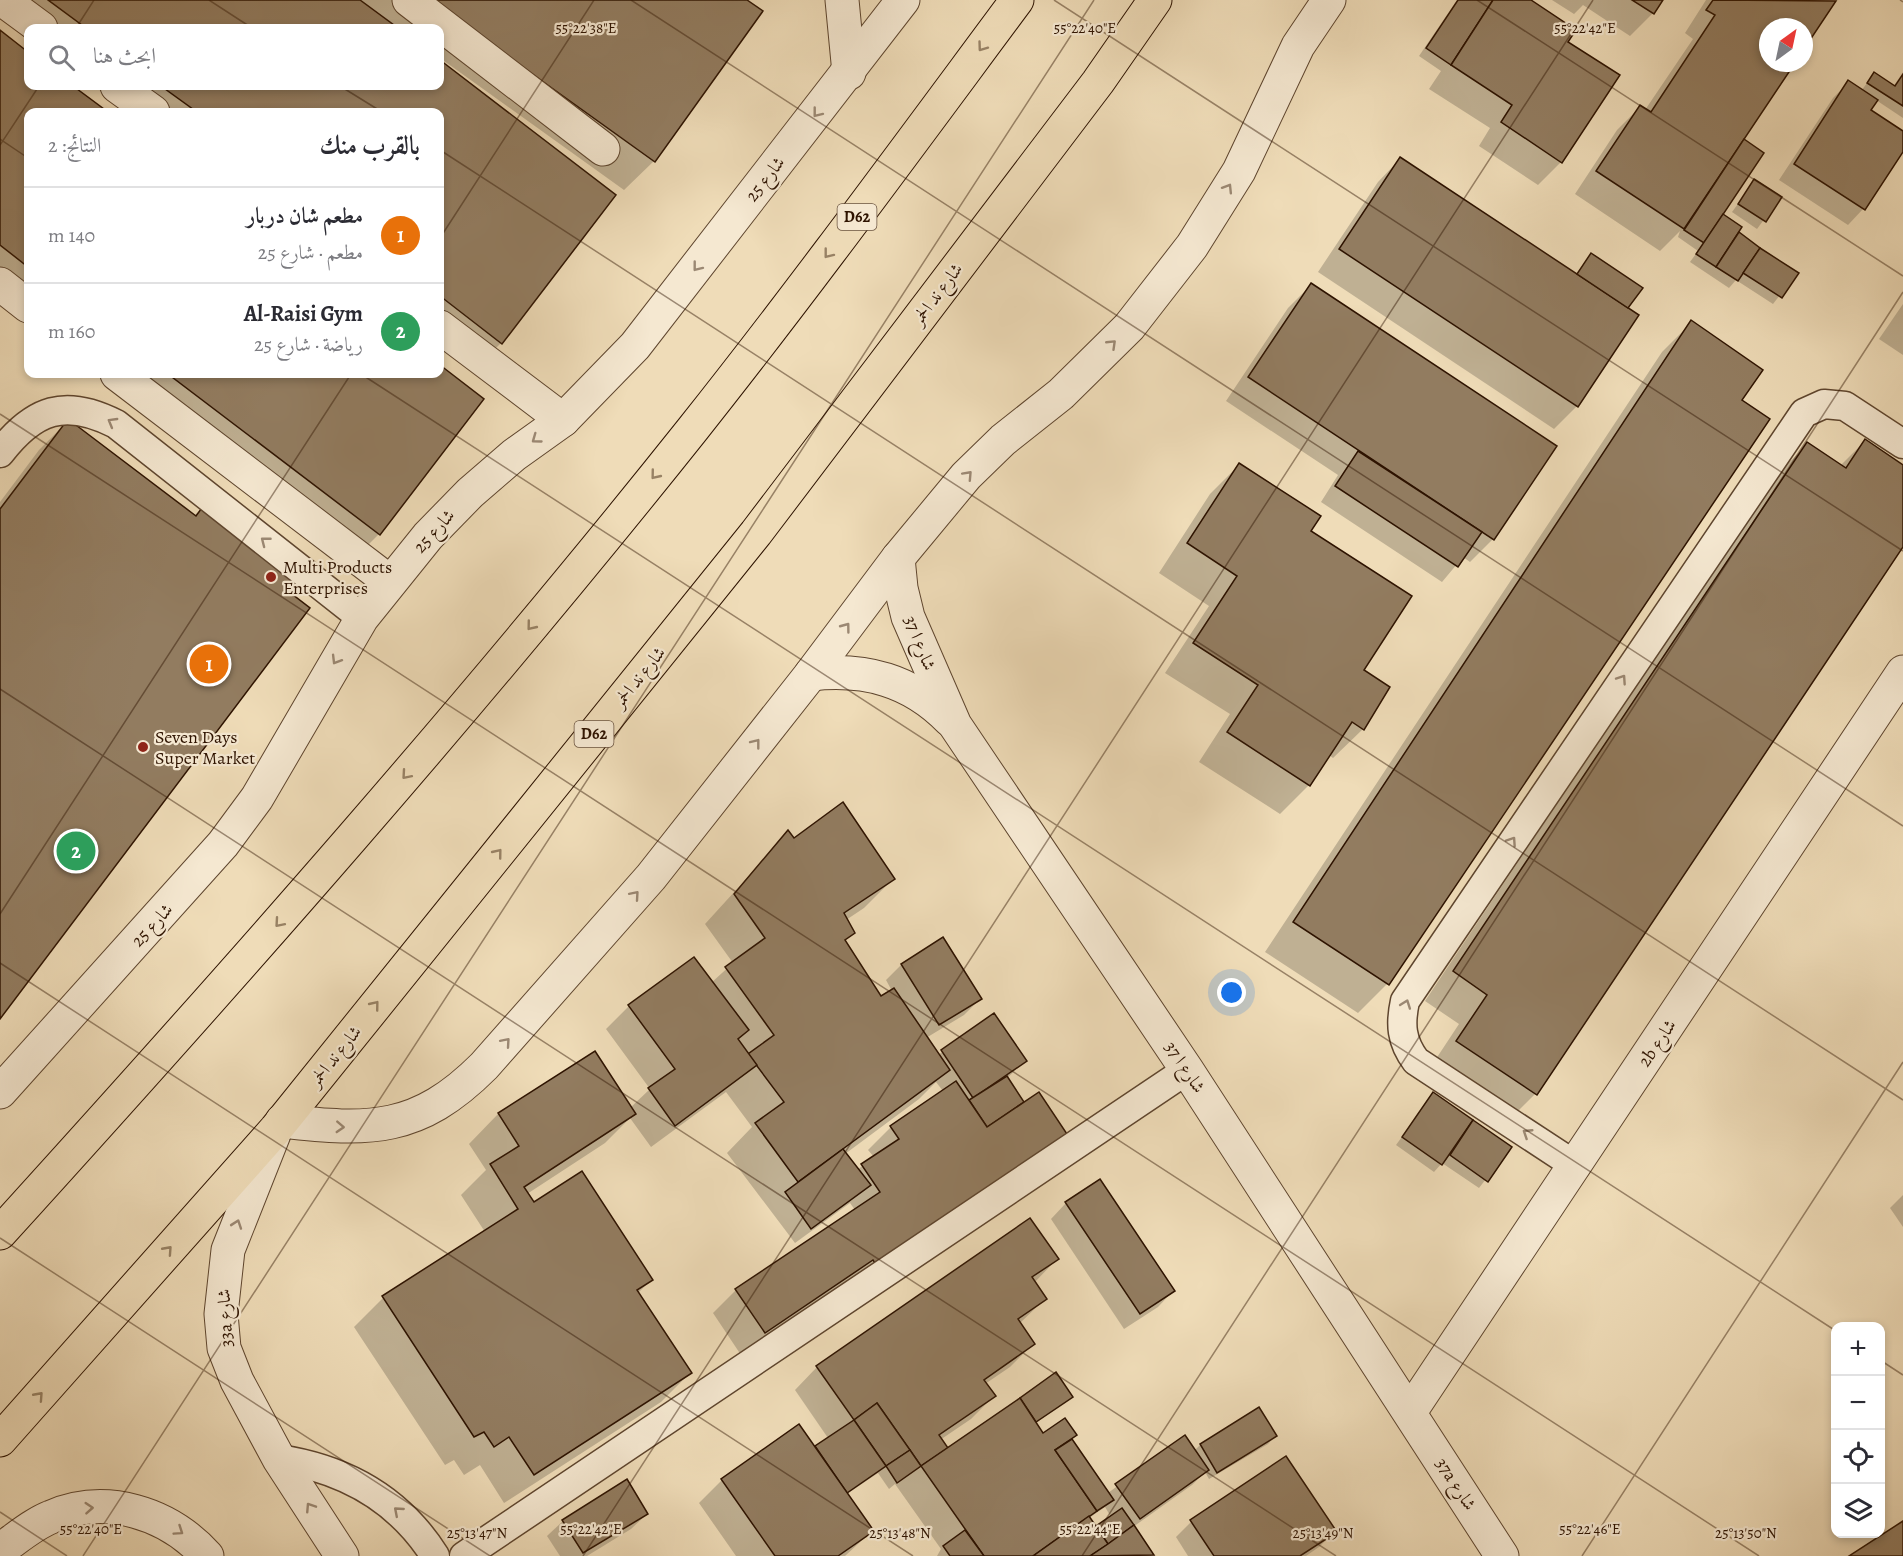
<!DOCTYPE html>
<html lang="ar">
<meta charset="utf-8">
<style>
:root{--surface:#fff;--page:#f7f7f7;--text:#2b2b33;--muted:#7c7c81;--line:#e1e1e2;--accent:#0b8043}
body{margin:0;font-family:Alegreya,Amiri,serif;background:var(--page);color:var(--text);direction:rtl}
.controls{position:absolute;right:18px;bottom:18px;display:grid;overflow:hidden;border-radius:12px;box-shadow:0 3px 9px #0003}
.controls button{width:54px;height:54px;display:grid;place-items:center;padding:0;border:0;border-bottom:2px solid var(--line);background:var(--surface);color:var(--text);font:30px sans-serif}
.compass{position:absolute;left:1759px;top:18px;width:54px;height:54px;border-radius:50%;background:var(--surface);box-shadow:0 3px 9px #0003;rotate:33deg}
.you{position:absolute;left:1232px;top:993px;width:21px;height:21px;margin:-15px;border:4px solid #fff;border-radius:50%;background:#1a73e8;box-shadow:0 0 0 9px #1a73e833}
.badge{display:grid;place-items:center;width:39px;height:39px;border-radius:50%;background:var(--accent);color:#fff;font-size:20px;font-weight:700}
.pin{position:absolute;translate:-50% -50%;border:3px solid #fff;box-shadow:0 2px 6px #0006}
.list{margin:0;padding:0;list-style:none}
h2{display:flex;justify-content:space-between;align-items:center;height:78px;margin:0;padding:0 24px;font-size:26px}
h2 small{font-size:20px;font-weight:400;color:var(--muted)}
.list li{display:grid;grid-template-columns:39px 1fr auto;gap:18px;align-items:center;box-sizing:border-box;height:96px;padding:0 24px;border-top:2px solid var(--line)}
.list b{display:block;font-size:22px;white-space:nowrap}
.list p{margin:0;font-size:20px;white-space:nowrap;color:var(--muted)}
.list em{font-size:20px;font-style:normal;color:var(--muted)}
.icon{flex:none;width:33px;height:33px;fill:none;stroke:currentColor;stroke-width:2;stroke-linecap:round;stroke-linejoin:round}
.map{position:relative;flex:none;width:1903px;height:1556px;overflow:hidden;direction:ltr}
.search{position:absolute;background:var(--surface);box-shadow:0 3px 9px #0003;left:24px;top:24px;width:420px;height:66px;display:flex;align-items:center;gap:15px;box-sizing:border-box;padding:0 21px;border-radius:12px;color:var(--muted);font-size:22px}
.panel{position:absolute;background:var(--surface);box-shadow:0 3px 9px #0003;left:24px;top:108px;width:420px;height:270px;border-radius:12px;direction:rtl}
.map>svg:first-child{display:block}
.shadow{fill:#0003;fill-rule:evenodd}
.building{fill:#927c60;stroke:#2e1300;stroke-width:1.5}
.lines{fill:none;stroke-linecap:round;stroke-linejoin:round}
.service-casing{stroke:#5e452e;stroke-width:31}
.minor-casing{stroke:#5e452e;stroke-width:35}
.tertiary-casing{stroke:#5e452e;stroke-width:35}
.primary-casing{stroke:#2e1300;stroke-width:35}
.service{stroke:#f5e8d1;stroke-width:28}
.minor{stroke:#f5e8d1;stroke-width:33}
.tertiary{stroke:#f5e8d1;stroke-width:33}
.primary{stroke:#efdcb8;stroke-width:33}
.oneway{stroke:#988265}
.oneway2{stroke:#9b8873}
.ticks{fill:none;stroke:#2e1300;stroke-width:1.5;stroke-opacity:0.45}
.poi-dot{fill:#8f2418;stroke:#f5e8d1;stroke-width:2}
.labels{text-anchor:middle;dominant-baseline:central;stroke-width:4.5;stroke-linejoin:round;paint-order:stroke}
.shield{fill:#f5e8d1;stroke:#6a533f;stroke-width:1.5}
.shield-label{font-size:16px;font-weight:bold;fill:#2e1300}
.street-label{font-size:18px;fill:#2e1300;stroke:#f5e8d1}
.poi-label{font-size:18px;fill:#2e1300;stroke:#f5e8d1;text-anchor:start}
.ticks-label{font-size:15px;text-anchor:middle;fill:#2e1300;stroke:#f5e8d1;stroke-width:4.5;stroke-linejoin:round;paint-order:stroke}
</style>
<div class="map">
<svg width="1903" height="1556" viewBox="0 0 1903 1556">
<rect width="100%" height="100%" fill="#efdcb8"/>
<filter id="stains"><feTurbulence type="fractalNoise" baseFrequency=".00333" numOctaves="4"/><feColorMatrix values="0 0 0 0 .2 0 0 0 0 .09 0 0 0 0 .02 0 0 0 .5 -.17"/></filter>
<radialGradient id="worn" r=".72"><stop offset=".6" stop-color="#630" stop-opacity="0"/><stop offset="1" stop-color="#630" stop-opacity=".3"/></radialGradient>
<g class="shadow">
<polygon points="0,0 745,0 761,11 654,161 624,190 440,58 440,28 28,28"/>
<polygon points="1457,0 1528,0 1566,42 1561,162 1538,185 1479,146 1490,128 1429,89 1441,71 1419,56"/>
<polygon points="1552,0 1661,0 1653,13 1630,36 1583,5 1574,14"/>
<polygon points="1706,0 1834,1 1804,46 1804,27 1768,27 1768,63 1793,63 1738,146 1721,215 1737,233 1797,273 1773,304 1736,280 1729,288 1690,262 1698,251 1678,237 1680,231 1660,251 1575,194 1617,130 1640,107 1645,110 1693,39 1685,33"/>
<polygon points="0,32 28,54 28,86 70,86 106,112 28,112 28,318 0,297"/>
<polygon points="440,62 614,195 501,343 472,372 440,348 440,112 129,112 94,86 440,86"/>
<polygon points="1903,72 1903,118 1876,100 1869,110 1903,132 1903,150 1863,209 1848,225 1779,180 1833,98 1849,82 1861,91 1874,74 1893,87"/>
<polygon points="1400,159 1575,275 1591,255 1626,308 1577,406 1554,429 1318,272 1378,182"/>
<polygon points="1755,181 1780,198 1757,229 1732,212"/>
<polygon points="1311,285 1555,446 1493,539 1470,562 1463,557 1442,582 1321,502 1338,475 1226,401 1288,308"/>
<polygon points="1903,304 1903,355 1879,339"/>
<polygon points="1692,322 1740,400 1768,420 1387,984 1358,1013 1265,952 1662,352"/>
<polygon points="440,366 482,399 379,534 350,563 101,374 440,374"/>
<polygon points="68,421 194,516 207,503 0,1017 0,502 39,450"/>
<polygon points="1865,441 1903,467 1903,544 1535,1094 1506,1123 1428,1071 1459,1024 1425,1001 1778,473 1808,444 1840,466"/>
<polygon points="1239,465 1309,532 1362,671 1363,729 1333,758 1329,755 1309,785 1280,814 1199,762 1230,714 1165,673 1209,606 1159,573 1210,494"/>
<path d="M 788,833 L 794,840 L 893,879 L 864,908 L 846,920 L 853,933 L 844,941 L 881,998 L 892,991 L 886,980 L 901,965 L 943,939 L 980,999 L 964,1015 L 926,1038 L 938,1055 L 994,1016 L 1025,1061 L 1006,1079 L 1023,1104 L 1069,1140 L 741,1355 L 713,1313 L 736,1290 L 855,1210 L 850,1203 L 795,1243 L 727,1153 L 752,1127 L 726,1092 L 651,1147 L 630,1118 L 605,1143 L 527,1194 L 533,1204 L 651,1280 L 638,1293 L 690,1373 L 661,1402 L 504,1503 L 480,1465 L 464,1475 L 454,1460 L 445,1465 L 354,1327 L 383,1298 L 485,1232 L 461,1195 L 486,1170 L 469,1144 L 498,1114 L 594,1053 L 630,1108 L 650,1089 L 606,1029 L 629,1006 L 711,983 L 733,963 L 705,924 ZM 936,1082 L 943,1091 L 891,1127 L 868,1150 L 874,1157 L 857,1170 L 845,1154 L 919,1099 Z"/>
<polygon points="1433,1094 1510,1148 1479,1188 1442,1163 1434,1172 1396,1145"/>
<polygon points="1903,1195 1903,1227 1890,1208"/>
<polygon points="1066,1203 1173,1291 1158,1307 1124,1329 1051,1219"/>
<path d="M 1057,1259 L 1034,1283 L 1045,1299 L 1019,1324 L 1033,1344 L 1010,1367 L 985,1384 L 994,1396 L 971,1419 L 940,1440 L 947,1450 L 1056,1374 L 1071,1396 L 1035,1424 L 1043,1435 L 1075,1435 L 1071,1440 L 1108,1493 L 1184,1437 L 1194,1451 L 1200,1445 L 1275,1436 L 1268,1444 L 1209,1479 L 1205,1472 L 1192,1485 L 1133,1527 L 1152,1554 L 1151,1556 L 937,1556 L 941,1549 L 895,1484 L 889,1489 L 878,1473 L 847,1494 L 872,1531 L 845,1556 L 736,1556 L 699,1503 L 722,1480 L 815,1448 L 828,1438 L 795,1390 L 817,1367 ZM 1105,1507 L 1111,1517 L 1096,1528 L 1089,1518 Z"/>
<polygon points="1286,1459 1335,1531 1319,1547 1306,1556 1188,1556 1176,1537 1191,1522"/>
<polygon points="647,1514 631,1529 587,1556 560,1556 547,1536 563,1521"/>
</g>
<g class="building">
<polygon points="48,0 360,0 398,28 86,28"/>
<polygon points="429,0 747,0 763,11 655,162"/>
<polygon points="1458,0 1493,0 1451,65 1426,48"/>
<polygon points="1493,0 1531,0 1576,30 1568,42 1620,75 1562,163 1501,122 1512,105 1451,65"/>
<polygon points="1632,0 1663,0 1654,14"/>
<polygon points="1713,0 1836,1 1804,49 1804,27 1768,27 1768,63 1795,63 1684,229 1596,171 1640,105 1651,112 1715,15 1706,10"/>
<polygon points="0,30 28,52 28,86 73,86 108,112 28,112 28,267 0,245"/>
<polygon points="440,60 616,195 502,344 440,296 440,112 197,112 161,86 440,86"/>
<polygon points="1874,72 1895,86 1903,74 1903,106 1867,83"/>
<polygon points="1848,80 1878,100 1871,110 1903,131 1903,152 1865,210 1794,164"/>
<polygon points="1744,139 1764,153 1704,243 1684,230"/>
<polygon points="1400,157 1639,315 1578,407 1339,249"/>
<polygon points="1754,179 1782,197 1766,222 1738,204"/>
<polygon points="1723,214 1742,227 1716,267 1696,254"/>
<polygon points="1739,232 1760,248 1738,281 1716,267"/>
<polygon points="1760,248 1799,273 1782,298 1743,273"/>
<polygon points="1591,253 1643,288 1628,308 1577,274"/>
<polygon points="1311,283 1557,446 1494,540 1248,377"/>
<polygon points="1691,320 1763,370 1742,400 1770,419 1389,985 1293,922"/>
<polygon points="440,365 484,399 380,535 168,374 440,374"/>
<polygon points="68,419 196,516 207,501 306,575 292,594 310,608 0,1019 0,509"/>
<polygon points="1865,439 1903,465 1903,547 1537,1095 1456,1041 1487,995 1453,971 1807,442 1846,468"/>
<polygon points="1358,451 1482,532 1458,567 1335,486"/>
<polygon points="1239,463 1321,516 1311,531 1412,596 1364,670 1390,687 1364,730 1352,722 1310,786 1227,732 1258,685 1193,643 1237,576 1187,543"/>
<polygon points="843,802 895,879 844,913 855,933 845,940 881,996 894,988 950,1070 798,1182 755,1123 784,1102 748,1054 774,1035 725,967 765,938 734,894 788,830 794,838"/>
<polygon points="943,937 982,999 939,1025 901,964"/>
<polygon points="694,957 749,1030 738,1039 757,1065 675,1126 648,1088 675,1069 628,1005"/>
<polygon points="994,1013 1027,1061 973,1098 941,1050"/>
<polygon points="595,1051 636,1114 524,1187 534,1202 582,1171 653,1280 637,1290 692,1373 534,1475 509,1437 494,1447 484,1432 474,1437 382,1296 518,1209 490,1164 519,1146 498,1113"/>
<polygon points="1007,1076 1024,1102 987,1127 969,1100"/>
<polygon points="956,1081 987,1127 1039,1092 1071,1140 879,1269 873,1260 765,1333 735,1289 880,1192 861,1164 899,1139 890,1126"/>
<polygon points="1433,1092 1473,1120 1442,1165 1402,1137"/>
<polygon points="1473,1120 1512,1147 1488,1182 1450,1155"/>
<polygon points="843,1149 871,1185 811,1229 785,1192"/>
<polygon points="1100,1179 1175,1291 1140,1314 1065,1202"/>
<polygon points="1030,1218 1059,1259 1032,1277 1047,1299 1018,1319 1035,1344 984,1380 996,1396 939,1435 948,1448 921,1466 877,1403 854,1420 816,1366"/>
<polygon points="1056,1372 1073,1397 1036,1422 1020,1398"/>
<polygon points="1020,1398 1043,1433 1065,1418 1077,1435 1055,1450 1097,1511 1033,1556 984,1556 921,1466"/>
<polygon points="877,1403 910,1450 886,1466 854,1420"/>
<polygon points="1259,1407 1277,1436 1217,1473 1200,1444"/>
<polygon points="854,1420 886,1466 847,1493 815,1446"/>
<polygon points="799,1424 874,1531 838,1556 775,1556 721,1479"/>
<polygon points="1185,1435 1209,1470 1140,1519 1115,1484"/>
<polygon points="1072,1439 1114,1500 1097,1511 1055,1450"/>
<polygon points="910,1450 921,1466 897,1483 886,1466"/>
<polygon points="1286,1456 1337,1532 1300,1556 1214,1556 1190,1520"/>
<polygon points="627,1479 648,1514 583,1553 562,1520"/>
<polygon points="1122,1508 1134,1525 1108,1544 1096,1526"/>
<polygon points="1089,1516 1108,1544 1090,1556 1033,1556"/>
<polygon points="1903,1521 1903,1556 1849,1556"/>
<polygon points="1134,1525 1154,1555 1090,1556 1108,1544"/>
<polygon points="965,1530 984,1556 950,1556 943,1546"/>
</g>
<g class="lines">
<g class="service-casing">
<g id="service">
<path d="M 0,453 C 34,409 65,398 116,424 L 362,618"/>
<path d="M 1576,1166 L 1416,1061 C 1401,1041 1400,1024 1405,1001 L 1804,413 L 1824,404 L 1845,406 L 1903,444"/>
<path d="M 279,1459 C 345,1469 399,1499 435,1556"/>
<polyline points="464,1556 1187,1070"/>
</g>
</g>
<g class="minor-casing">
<g id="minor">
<polyline points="3,0 41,28"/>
<polyline points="409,0 603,149"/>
<polyline points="842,0 849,73"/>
<polyline points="117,86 153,112"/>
<polyline points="0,284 28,306"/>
<polyline points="440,327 563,420"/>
<polyline points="117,374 390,582"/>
<polyline points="898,558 901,588 908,617 955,725 1187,1070 1502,1556"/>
<path d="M 811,674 C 865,668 911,680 950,720"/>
<path d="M 282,1121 C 370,1131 418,1132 484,1066 L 651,877 L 811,674 L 898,558 L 966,476 L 1003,440 L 1061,394 L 1129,327 L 1192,246 L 1239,171 L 1298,46 L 1329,0"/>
<polyline points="1410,1412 1903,672"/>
</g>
</g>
<g class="tertiary-casing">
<g id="tertiary">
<polyline points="0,1092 223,844 257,798 362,618 428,536 470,493 514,455 563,420 635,346 903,0"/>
<polyline points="274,1134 228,1250 221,1314 224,1348 237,1381 279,1459 342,1556"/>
<path d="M 0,1550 C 16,1539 33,1524 51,1517 C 106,1493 168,1513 207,1556"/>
</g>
</g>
<g class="primary-casing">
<g id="primary">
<path d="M 0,1233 C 238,971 472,706 692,430 C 804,289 910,144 1017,0"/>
<polyline points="0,1440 276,1129 756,533 1098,82 1155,0"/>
</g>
</g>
<use href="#service" class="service"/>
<use href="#minor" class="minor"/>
<use href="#tertiary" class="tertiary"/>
<use href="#primary" class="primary"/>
</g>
<defs><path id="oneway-chevron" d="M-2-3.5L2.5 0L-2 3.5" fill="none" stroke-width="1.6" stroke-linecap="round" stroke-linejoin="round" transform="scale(1.5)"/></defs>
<g class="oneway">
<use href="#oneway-chevron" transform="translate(982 47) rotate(126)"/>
<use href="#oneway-chevron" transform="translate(828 254) rotate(128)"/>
<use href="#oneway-chevron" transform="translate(655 475) rotate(129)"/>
<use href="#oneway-chevron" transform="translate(531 626) rotate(129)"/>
<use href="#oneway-chevron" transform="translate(406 775) rotate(131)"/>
<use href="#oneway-chevron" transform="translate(498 853) rotate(-51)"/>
<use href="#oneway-chevron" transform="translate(279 923) rotate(131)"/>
<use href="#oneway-chevron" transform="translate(375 1005) rotate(-51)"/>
<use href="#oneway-chevron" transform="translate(168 1250) rotate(-48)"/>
<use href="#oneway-chevron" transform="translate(39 1396) rotate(-48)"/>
</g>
<g class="oneway2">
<use href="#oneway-chevron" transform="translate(817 113) rotate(128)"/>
<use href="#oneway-chevron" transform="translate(1228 188) rotate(-58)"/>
<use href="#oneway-chevron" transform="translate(697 267) rotate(128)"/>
<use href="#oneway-chevron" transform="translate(1112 344) rotate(-44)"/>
<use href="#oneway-chevron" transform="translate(112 422) rotate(-150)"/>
<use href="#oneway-chevron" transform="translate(536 439) rotate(144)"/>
<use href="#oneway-chevron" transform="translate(968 475) rotate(-47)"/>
<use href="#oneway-chevron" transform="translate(265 541) rotate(-142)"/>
<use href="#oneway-chevron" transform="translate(846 627) rotate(-53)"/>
<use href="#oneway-chevron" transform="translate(336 660) rotate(121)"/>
<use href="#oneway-chevron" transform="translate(1622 679) rotate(-56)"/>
<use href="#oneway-chevron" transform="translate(756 743) rotate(-52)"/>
<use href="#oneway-chevron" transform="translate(1512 841) rotate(-56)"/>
<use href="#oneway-chevron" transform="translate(635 895) rotate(-49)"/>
<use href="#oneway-chevron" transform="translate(1406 1004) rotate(-70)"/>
<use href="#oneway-chevron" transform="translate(506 1042) rotate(-49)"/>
<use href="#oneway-chevron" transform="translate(340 1127) rotate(3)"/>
<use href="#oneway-chevron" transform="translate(1527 1133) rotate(-147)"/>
<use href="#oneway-chevron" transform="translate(237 1224) rotate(-71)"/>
<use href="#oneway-chevron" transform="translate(310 1507) rotate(-123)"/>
<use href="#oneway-chevron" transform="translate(89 1508) rotate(-4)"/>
<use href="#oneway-chevron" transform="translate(398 1511) rotate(-139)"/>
<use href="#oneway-chevron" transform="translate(179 1531) rotate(34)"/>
</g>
<path class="ticks" d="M 209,0 L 252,28M 631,0 L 1903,826M 1054,0 L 1903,551M 1477,0 L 1903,276M 1900,0 L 1903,2M 76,28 L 94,0M 340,86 L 382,112M 0,139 L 28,158M 0,145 L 39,86M 440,150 L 1903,1100M 440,238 L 594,0M 361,374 L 1836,1331M 0,414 L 1759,1556M 0,689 L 1336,1556M 0,914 L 351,374M 0,963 L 913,1556M 0,1238 L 490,1556M 1880,1360 L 1903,1375M 0,1512 L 67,1556M 83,1556 L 1094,0M 583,1556 L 1593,0M 1082,1556 L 1903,292M 1582,1556 L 1903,1062"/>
<g class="poi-dot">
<circle cx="271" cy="577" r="6"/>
<circle cx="143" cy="747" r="6"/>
</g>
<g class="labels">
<g class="shield">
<rect x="837.5" y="204" width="39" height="26" rx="4.5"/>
<rect x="574.5" y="721" width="39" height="26" rx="4.5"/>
</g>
<g class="shield-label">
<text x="857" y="217">D62</text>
<text x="594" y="734">D62</text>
</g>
<g class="street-label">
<text transform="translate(765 179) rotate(-52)">شارع 25</text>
<text transform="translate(937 294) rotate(-53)">شارع ند الحمر</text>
<text transform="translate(434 531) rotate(-48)">شارع 25</text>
<text transform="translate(920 643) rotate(68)">شارع ا 37</text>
<text transform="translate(639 677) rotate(-51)">شارع ند الحمر</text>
<text transform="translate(152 925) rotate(-47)">شارع 25</text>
<text transform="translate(1657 1043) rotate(-56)">2b شارع</text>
<text transform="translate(335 1056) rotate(-51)">شارع ند الحمر</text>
<text transform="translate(1185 1067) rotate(56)">شارع ا 37</text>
<text transform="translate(225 1318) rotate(-93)">33a شارع</text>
<text transform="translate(1456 1484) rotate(57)">37a شارع</text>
</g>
<g class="poi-label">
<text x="283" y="567">Multi Products<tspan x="283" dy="21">Enterprises</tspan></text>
<text x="155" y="737">Seven Days<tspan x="155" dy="21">Super Market</tspan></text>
</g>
</g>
<g class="ticks-label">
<text x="586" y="33">55°22'38"E</text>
<text x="1085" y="33">55°22'40"E</text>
<text x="1585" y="33">55°22'42"E</text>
<text x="91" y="1534">55°22'40"E</text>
<text x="591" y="1534">55°22'42"E</text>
<text x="1090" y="1534">55°22'44"E</text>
<text x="1590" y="1534">55°22'46"E</text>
<text x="477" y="1538">25°13'47"N</text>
<text x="900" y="1538">25°13'48"N</text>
<text x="1323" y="1538">25°13'49"N</text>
<text x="1746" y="1538">25°13'50"N</text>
</g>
<rect width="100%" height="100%" filter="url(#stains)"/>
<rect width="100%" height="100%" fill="url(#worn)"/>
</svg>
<div class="controls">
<button>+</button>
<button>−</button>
<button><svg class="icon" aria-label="locate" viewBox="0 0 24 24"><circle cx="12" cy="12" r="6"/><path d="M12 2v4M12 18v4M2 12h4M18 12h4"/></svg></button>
<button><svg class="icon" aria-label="layers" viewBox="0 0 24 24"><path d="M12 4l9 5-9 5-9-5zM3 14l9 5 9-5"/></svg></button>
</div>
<svg class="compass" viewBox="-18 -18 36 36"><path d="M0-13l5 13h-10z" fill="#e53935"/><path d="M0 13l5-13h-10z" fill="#7c7c81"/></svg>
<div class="you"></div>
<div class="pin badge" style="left:209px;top:664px;background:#e8710a">1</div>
<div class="pin badge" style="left:76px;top:851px;background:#2e9e5b">2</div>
<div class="search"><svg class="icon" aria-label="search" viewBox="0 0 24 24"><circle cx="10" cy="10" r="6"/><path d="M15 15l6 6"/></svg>ابحث هنا</div>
<section class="panel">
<h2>بالقرب منك<small>النتائج: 2</small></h2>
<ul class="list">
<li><span class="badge" style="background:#e8710a">1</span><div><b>مطعم شان دربار</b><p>مطعم · شارع 25</p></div><em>140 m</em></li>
<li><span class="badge" style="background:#2e9e5b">2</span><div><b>Al-Raisi Gym</b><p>رياضة · شارع 25</p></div><em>160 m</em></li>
</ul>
</section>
</div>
